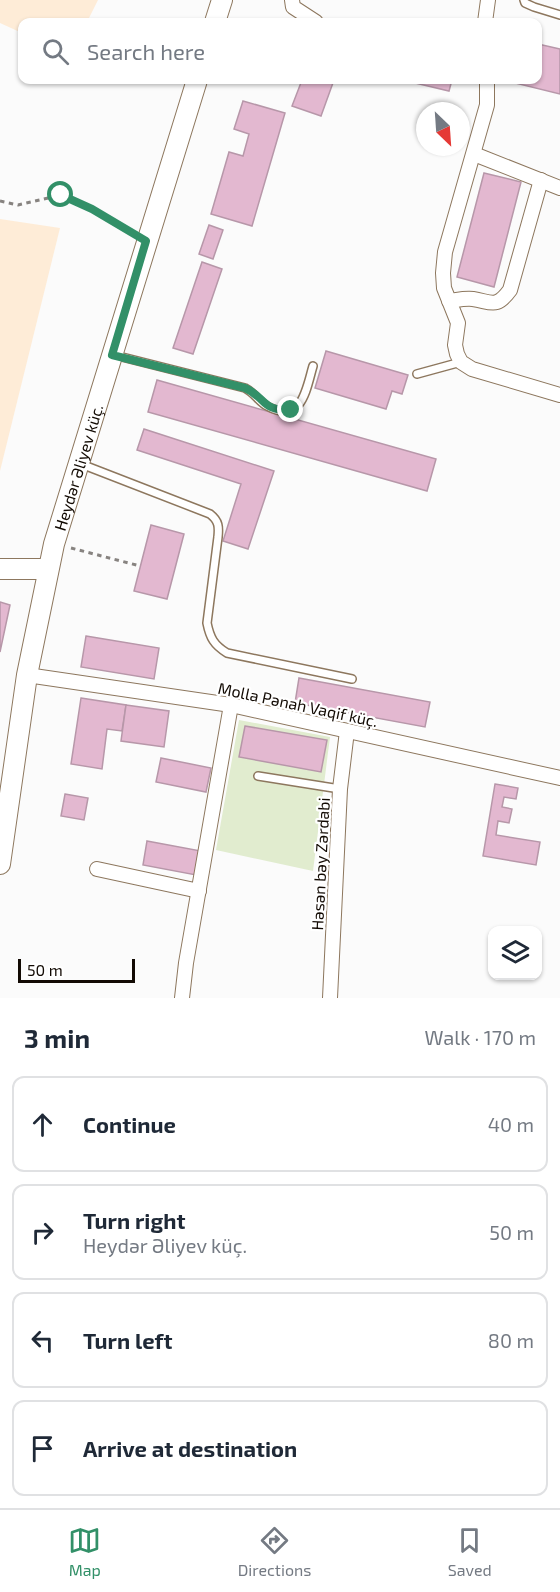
<!DOCTYPE html>
<meta charset="utf-8">
<style>
:root{--surface:#fff;--page:#f6f6f7;--text:#1f2937;--muted:#747a83;--line:#e0e1e3;--accent:#329068}
body{margin:0;font-family:"Exo 2",sans-serif;background:var(--page);color:var(--text)}
.controls{position:absolute;right:18px;bottom:18px;display:grid;overflow:hidden;border-radius:12px;box-shadow:0 2px 4px #0004}
.controls button{width:54px;height:54px;display:grid;place-items:center;padding:0;border:0;border-bottom:2px solid var(--line);background:var(--surface);color:var(--text);font:30px sans-serif}
.compass{position:absolute;left:416px;top:102px;width:54px;height:54px;border-radius:50%;background:var(--surface);box-shadow:0 2px 4px #0004;rotate:155deg}
.scale{position:absolute;left:18px;bottom:15px;width:117px;box-sizing:border-box;padding-left:6px;border:3px solid #120a03;border-top:0;font-size:16px;line-height:21px;white-space:nowrap;color:#120a03;-webkit-text-stroke:4px #fff;paint-order:stroke}
.stop{position:absolute;width:18px;height:18px;margin:-14px;border:4px solid #329068;border-radius:50%;background:#fff}
.stop.end{background:#329068;border-color:#fff;box-shadow:0 2px 6px #0008}
.list{margin:0;padding:0;list-style:none}
h2{display:flex;justify-content:space-between;align-items:center;height:78px;margin:0;padding:0 24px;font-size:26px}
h2 small{font-size:20px;font-weight:400;color:var(--muted)}
.list li{display:grid;grid-template-columns:39px 1fr auto;gap:18px;align-items:center;box-sizing:border-box;height:96px;margin:0 12px 12px;padding:0 12px;border:2px solid var(--line);border-radius:12px}
.list b{display:block;font-size:22px;white-space:nowrap}
.list p{margin:0;font-size:20px;white-space:nowrap;color:var(--muted)}
.list em{font-size:20px;font-style:normal;color:var(--muted)}
.icon{flex:none;width:33px;height:33px;fill:none;stroke:currentColor;stroke-width:2;stroke-linecap:round;stroke-linejoin:round}
.map{position:relative;flex:none;width:560px;height:998px;overflow:hidden}
.search{position:absolute;background:var(--surface);box-shadow:0 2px 4px #0004;left:18px;right:18px;top:18px;height:66px;display:flex;align-items:center;gap:15px;box-sizing:border-box;padding:0 21px;border-radius:12px;color:var(--muted);font-size:22px}
.sheet{height:510px;background:var(--surface)}
nav{display:flex;justify-content:space-around;align-items:center;box-sizing:border-box;height:84px;border-top:2px solid var(--line);background:var(--surface);font-size:16px;color:var(--muted)}
nav a{display:grid;justify-items:center;gap:3px}
nav .on{color:var(--accent)}
.map>svg:first-child{display:block}
.built{fill:#feecd7}
.green{fill:#e1eccf}
.building{fill:#e3b8d0;stroke:#b797a9;stroke-width:1.5}
.lines{fill:none;stroke-linecap:round;stroke-linejoin:round}
.lane-casing{stroke:#8d775e;stroke-width:10}
.street-casing{stroke:#8d775e;stroke-width:16}
.secondary-casing{stroke:#8d775e;stroke-width:22}
.path{stroke:#878380;stroke-width:3;stroke-dasharray:4.5 4.5;stroke-linecap:butt}
.lane{stroke:#fff;stroke-width:7}
.street{stroke:#fff;stroke-width:14}
.secondary{stroke:#fff;stroke-width:20}
.route{stroke:#329068;stroke-width:8}
.labels{text-anchor:middle;dominant-baseline:central;stroke-width:4.5;stroke-linejoin:round;paint-order:stroke}
.street-label{font-size:16px;fill:#120a03;stroke:#fff}
</style>
<div class="map">
<svg width="560" height="998" viewBox="0 0 560 998">
<rect width="100%" height="100%" fill="#fbfbfb"/>
<g class="built">
<polygon points="0,0 98,0 87,22 22,22 22,33 0,23"/>
<polygon points="0,219 60,228 0,471"/>
</g>
<polygon class="green" points="239,720 330,737 313,871 216,850"/>
<g class="building">
<polygon points="538,44 560,49 560,94 515,83 515,80 538,80"/>
<polygon points="302,80 334,80 321,116 292,106"/>
<polygon points="416,80 452,80 449,91 415,83"/>
<polygon points="243,101 285,113 252,226 211,214 229,152 243,156 249,134 234,129"/>
<polygon points="484,173 521,182 494,287 457,277"/>
<polygon points="209,225 223,230 213,259 199,254"/>
<polygon points="202,262 222,269 193,354 173,348"/>
<polygon points="326,351 408,375 402,394 392,391 386,409 315,388"/>
<polygon points="157,380 436,459 427,491 148,412"/>
<polygon points="144,429 274,471 248,549 223,541 241,484 137,450"/>
<polygon points="151,525 184,534 167,599 134,591"/>
<polygon points="0,602 10,605 0,652"/>
<polygon points="86,636 159,648 154,679 81,667"/>
<polygon points="299,678 430,702 425,727 295,703"/>
<polygon points="81,698 126,705 122,731 107,729 102,769 71,764"/>
<polygon points="126,705 169,711 164,747 121,741"/>
<polygon points="245,726 327,740 321,772 239,757"/>
<polygon points="161,758 211,768 206,792 156,782"/>
<polygon points="495,784 518,788 516,799 504,797 502,807 512,809 509,823 498,821 496,835 540,842 536,865 483,856"/>
<polygon points="65,794 88,798 84,820 61,816"/>
<polygon points="147,841 201,851 196,875 143,865"/>
</g>
<g class="lines">
<g class="lane-casing">
<g id="lane">
<polyline points="524,0 525,3 534,7 560,15"/>
<path d="M 114,355 L 245,388 C 255,393 258,401 267,406 C 302,425 306,390 313,366"/>
<polyline points="417,374 461,362"/>
<path d="M 81,464 L 210,514 C 219,521 219,527 218,537 L 207,623 C 210,638 214,645 227,653 L 352,679"/>
<polyline points="258,776 340,789"/>
</g>
</g>
<g class="street-casing">
<g id="street">
<polyline points="292,0 293,7 316,22"/>
<polyline points="485,22 488,0"/>
<polyline points="487,80 487,105 445,252 443,273 444,288 458,323 455,345 457,354 461,362 472,369 560,395"/>
<polyline points="474,154 560,188"/>
<path d="M 449,301 C 457,300 465,298 473,299 C 492,302 496,309 510,290 L 541,180"/>
<polyline points="27,675 231,705 560,778"/>
<polyline points="97,869 199,891"/>
<polyline points="182,998 186,963 231,705"/>
<polyline points="330,998 340,789 347,731"/>
</g>
</g>
<g class="secondary-casing">
<g id="secondary">
<polyline points="215,22 222,0"/>
<polyline points="0,569 48,569"/>
<path id="s1" d="M 0,864 L 27,675 L 54,544 L 197,80"/>
</g>
</g>
<g class="path">
<polyline points="0,201 18,205 61,195 92,209 132,232"/>
<polyline points="71,548 140,566"/>
</g>
<use href="#lane" class="lane"/>
<use href="#street" class="street"/>
<use href="#secondary" class="secondary"/>
</g>
<g class="lines">
<path class="route" d="M 61,195 L 92,209 L 146,241 L 112,355 L 245,388 C 267,398 261,411 291,410"/>
</g>
<g class="labels">
<g class="street-label">
<text stroke="none"><textPath href="#s1" startOffset="405">Heydər Əliyev küç.</textPath></text>
<text transform="translate(298 704) rotate(12)">Molla Pənah Vaqif küç.</text>
<text transform="translate(320 864) rotate(-87)">Həsən bəy Zərdabi</text>
</g>
</g>
</svg>
<div class="controls">
<button><svg class="icon" aria-label="layers" viewBox="0 0 24 24"><path d="M12 4l9 5-9 5-9-5zM3 14l9 5 9-5"/></svg></button>
</div>
<svg class="compass" viewBox="-18 -18 36 36"><path d="M0-13l5 13h-10z" fill="#e53935"/><path d="M0 13l5-13h-10z" fill="#747a83"/></svg>
<div class="scale">50 m</div>
<div class="stop" style="left:61px;top:195px"></div>
<div class="stop end" style="left:291px;top:410px"></div>
<div class="search"><svg class="icon" aria-label="search" viewBox="0 0 24 24"><circle cx="10" cy="10" r="6"/><path d="M15 15l6 6"/></svg>Search here</div>
</div>
<section class="sheet">
<h2>3 min<small>Walk · 170 m</small></h2>
<ul class="list">
<li><svg class="icon" aria-label="ahead" viewBox="0 0 24 24"><path d="M12 20V5M6 11l6-6 6 6"/></svg><div><b>Continue</b></div><em>40 m</em></li>
<li><svg class="icon" aria-label="right" viewBox="0 0 24 24"><path d="M7 20v-9h11M14 6l5 5-5 5"/></svg><div><b>Turn right</b><p>Heydər Əliyev küç.</p></div><em>50 m</em></li>
<li><svg class="icon" aria-label="left" viewBox="0 0 24 24"><path d="M17 20v-9H6M10 6l-5 5 5 5"/></svg><div><b>Turn left</b></div><em>80 m</em></li>
<li><svg class="icon" aria-label="arrive" viewBox="0 0 24 24"><path d="M6 21V4h12l-3 4 3 4H6"/></svg><div><b>Arrive at destination</b></div></li>
</ul>
</section>
<nav>
<a class="on"><svg class="icon" aria-label="map" viewBox="0 0 24 24"><path d="M3 6l6-2 6 2 6-2v14l-6 2-6-2-6 2zM9 4v14M15 6v14"/></svg>Map</a>
<a><svg class="icon" aria-label="directions" viewBox="0 0 24 24"><path d="M12 3l9 9-9 9-9-9zM9 14v-3h6M13 9l2 2-2 2"/></svg>Directions</a>
<a><svg class="icon" aria-label="saved" viewBox="0 0 24 24"><path d="M7 4h10v16l-5-4-5 4z"/></svg>Saved</a>
</nav>
